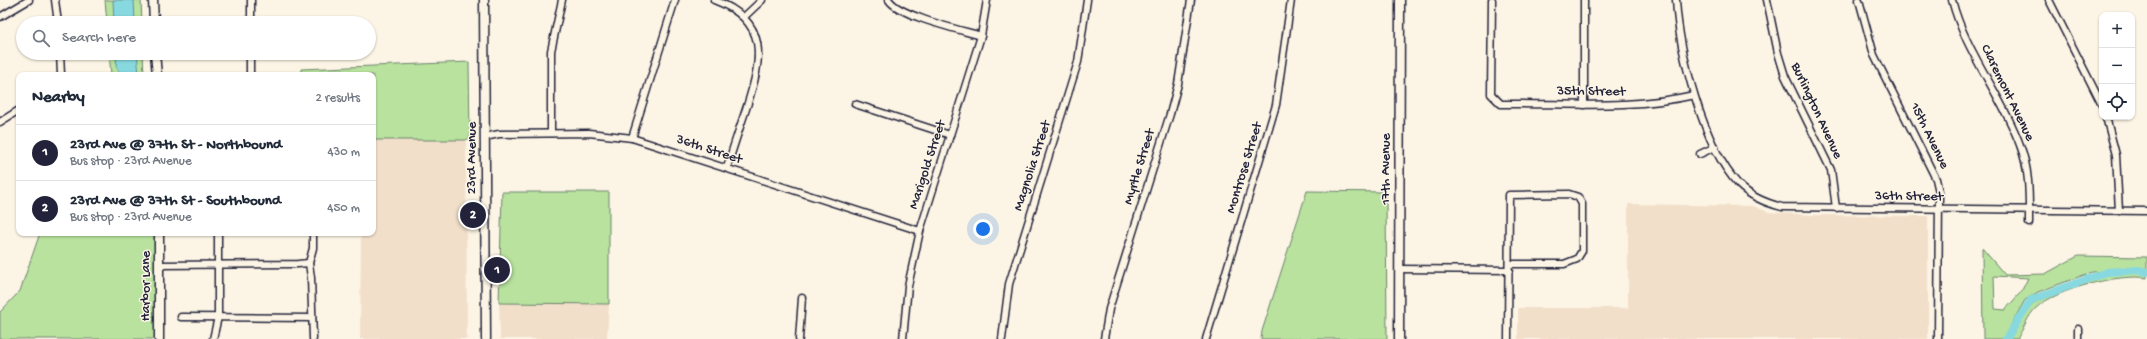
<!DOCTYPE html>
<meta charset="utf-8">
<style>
:root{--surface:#fff;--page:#f6f6f7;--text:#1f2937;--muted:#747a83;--line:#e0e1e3;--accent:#22223b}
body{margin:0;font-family:"Gochi Hand",sans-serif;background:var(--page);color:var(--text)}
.controls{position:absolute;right:12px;top:12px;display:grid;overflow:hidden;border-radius:8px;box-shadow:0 1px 3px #0004}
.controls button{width:36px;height:36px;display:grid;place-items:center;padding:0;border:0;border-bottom:1px solid var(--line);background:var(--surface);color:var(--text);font:20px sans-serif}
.you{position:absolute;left:983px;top:229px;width:14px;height:14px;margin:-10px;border:3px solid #fff;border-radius:50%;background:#1a73e8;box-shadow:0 0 0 6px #1a73e833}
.badge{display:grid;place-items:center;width:26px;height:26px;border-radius:50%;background:var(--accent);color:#fff;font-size:13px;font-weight:700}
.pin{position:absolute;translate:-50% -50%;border:2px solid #fff;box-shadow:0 1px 4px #0006}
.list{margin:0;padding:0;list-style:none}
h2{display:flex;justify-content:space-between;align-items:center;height:52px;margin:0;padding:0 16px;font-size:17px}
h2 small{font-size:13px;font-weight:400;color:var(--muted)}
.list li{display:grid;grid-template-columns:26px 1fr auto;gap:12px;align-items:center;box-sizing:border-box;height:56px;padding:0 16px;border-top:1px solid var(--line)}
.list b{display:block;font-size:15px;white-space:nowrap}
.list p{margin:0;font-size:13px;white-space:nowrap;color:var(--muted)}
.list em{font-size:13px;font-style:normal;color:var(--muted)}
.icon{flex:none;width:22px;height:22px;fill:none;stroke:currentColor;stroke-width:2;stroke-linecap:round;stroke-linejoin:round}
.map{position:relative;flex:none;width:2147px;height:339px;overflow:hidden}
.search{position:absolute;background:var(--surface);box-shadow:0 1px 3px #0004;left:16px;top:16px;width:360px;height:44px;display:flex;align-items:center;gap:10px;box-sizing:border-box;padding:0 14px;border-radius:22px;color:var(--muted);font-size:15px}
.panel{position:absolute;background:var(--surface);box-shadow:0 1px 3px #0004;left:16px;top:72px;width:360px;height:164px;border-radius:8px}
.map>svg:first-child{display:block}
.built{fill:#f2dfca}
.green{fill:#b8e29e;stroke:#6d826c;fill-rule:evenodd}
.water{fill:#88d9df;stroke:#5f909d}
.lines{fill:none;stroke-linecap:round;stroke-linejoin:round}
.canal{stroke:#88d9df;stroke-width:8}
.street-casing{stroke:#22223b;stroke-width:9}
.secondary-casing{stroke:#22223b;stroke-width:11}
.street{stroke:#fcf5e5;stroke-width:6}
.secondary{stroke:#fcf5e5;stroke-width:8}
.labels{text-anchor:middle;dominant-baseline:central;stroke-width:3;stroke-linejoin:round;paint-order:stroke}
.street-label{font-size:14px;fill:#22223b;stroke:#fcf5e5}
</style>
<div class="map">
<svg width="2147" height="339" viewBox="0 0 2147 339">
<rect width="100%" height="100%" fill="#fcf5e5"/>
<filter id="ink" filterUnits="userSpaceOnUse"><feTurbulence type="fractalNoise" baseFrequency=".025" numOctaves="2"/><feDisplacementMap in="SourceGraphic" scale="8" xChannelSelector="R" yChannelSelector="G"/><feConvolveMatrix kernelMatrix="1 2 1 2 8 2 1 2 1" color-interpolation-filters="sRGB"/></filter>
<g filter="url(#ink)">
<g class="built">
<polygon points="373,140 466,140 467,339 360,339 361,233 373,233"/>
<polygon points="1628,204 1753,206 1769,212 1812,215 1928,216 1928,339 1518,339 1518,308 1628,308"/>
<polygon points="499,303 609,304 607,339 500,339"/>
</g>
<g class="green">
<polygon points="105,0 141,0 142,23 107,23"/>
<polygon points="109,53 143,53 144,75 111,75"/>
<polygon points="469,62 470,138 466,140 373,140 373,75 301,75 301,69"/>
<polygon points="1307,191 1386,192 1387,339 1261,339 1262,331"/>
<polygon points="502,192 609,192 609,304 499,303"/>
<polygon points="40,233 155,233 155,339 0,339 0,312 20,291"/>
<path d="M 1982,248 L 2005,275 L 2045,274 L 2078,256 L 2147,257 L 2147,269 L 2092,272 L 2038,292 L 2025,300 L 2003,339 L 1983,339 ZM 1994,276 L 2028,278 L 2021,292 L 2005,310 L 1995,309 Z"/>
<path d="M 2137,272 L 2147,274 L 2147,278 C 2121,273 2056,289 2036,308 C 2028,315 2023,330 2017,339 L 2008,339 L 2033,303 L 2107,274 Z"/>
</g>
<g class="water">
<polygon points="113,0 134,0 135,23 114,23"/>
<polygon points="117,53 137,53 139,75 121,75 116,66"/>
</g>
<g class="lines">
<polyline class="canal" points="2006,339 2031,300 2107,272 2138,270 2147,272"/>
<g class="street-casing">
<g id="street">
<polyline points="55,0 58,23"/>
<path d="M 714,0 C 770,21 762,59 747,106 C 740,127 733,147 727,168"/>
<path d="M 889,0 C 899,16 961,30 981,36"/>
<path d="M 1492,0 L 1491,94 L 1501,104 C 1567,103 1629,110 1694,95"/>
<path d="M 1676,0 C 1679,51 1703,147 1739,185 C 1751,197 1766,203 1782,207 L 2147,211"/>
<polyline points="1767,0 1778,53 1785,76 1831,170 1836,208"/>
<polyline points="1859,0 1874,55 1936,179 1939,192 1938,339"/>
<path d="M 1952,0 C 1965,52 2002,95 2020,145 C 2030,170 2029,197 2029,223"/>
<polyline points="2049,0 2102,105"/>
<polyline points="0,17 29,0"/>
<polyline points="744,17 762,0"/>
<polyline points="251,23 251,0"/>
<polyline points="60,53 61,75"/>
<polyline points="250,75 250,53"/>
<polyline points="855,104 950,135"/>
<polyline points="1584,105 1584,0"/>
<polyline points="2106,117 2116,155 2119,211"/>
<polyline points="0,122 19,110"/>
<polyline points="551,133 551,51 562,0"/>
<polyline points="485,137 499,134 589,133 632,138 920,231"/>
<polyline points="632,138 675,0"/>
<polyline points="1700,154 1715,147"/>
<polyline points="159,265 298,264 309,263"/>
<polyline points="1399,269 1509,270"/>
<polyline points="181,317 312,318"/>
<polyline points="213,339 218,317 218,233"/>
<polyline points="313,339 311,278 309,263 313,248 313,233"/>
<polyline points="799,339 802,298"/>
<polyline points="903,339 908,286 920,231 981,36 987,0"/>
<polyline points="1002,339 1009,284 1078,62 1087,0"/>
<polyline points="1104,339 1109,309 1170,114 1178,84 1191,0"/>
<polyline points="1206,339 1276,105 1291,0"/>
<polyline points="1508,339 1509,195 1569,194 1578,197 1582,204 1582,251 1577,259 1564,264 1509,264"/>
<polyline points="2078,339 2078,329"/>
</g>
</g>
<g class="secondary-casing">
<g id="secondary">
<polyline points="153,0 154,23"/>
<polyline points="484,0 486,339"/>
<polyline points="155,53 157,75"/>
<polyline points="159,233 159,339"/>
<polyline points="1399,339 1400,0"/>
</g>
</g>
<use href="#street" class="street"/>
<use href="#secondary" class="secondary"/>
</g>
</g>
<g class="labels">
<g class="street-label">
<text transform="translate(1591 92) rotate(1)">35th Street</text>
<text transform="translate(2007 93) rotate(64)">Claremont Avenue</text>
<text transform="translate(1816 111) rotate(65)">Burlington Avenue</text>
<text transform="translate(1929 136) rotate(64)">15th Avenue</text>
<text transform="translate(709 150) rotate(18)">36th Street</text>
<text transform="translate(472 158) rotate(-90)">23rd Avenue</text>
<text transform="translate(928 165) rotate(-72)">Marigold Street</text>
<text transform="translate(1033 166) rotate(-72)">Magnolia Street</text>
<text transform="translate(1140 167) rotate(-73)">Myrtle Street</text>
<text transform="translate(1245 168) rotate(-73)">Montrose Street</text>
<text transform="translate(1386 169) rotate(-90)">17th Avenue</text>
<text transform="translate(1909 197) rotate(1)">36th Street</text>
<text transform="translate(146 286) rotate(-90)">Harbor Lane</text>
</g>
</g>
</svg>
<div class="controls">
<button>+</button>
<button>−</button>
<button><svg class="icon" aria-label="locate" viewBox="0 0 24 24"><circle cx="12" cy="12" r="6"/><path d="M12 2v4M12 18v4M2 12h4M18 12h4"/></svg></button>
</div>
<div class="you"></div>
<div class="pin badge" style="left:497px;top:270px">1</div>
<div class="pin badge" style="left:473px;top:215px">2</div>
<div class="search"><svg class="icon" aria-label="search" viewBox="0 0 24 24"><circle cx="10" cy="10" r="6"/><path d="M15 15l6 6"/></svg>Search here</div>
<section class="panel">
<h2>Nearby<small>2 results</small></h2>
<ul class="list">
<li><span class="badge">1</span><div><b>23rd Ave @ 37th St - Northbound</b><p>Bus stop · 23rd Avenue</p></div><em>430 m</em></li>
<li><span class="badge">2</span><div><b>23rd Ave @ 37th St - Southbound</b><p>Bus stop · 23rd Avenue</p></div><em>450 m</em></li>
</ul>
</section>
</div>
